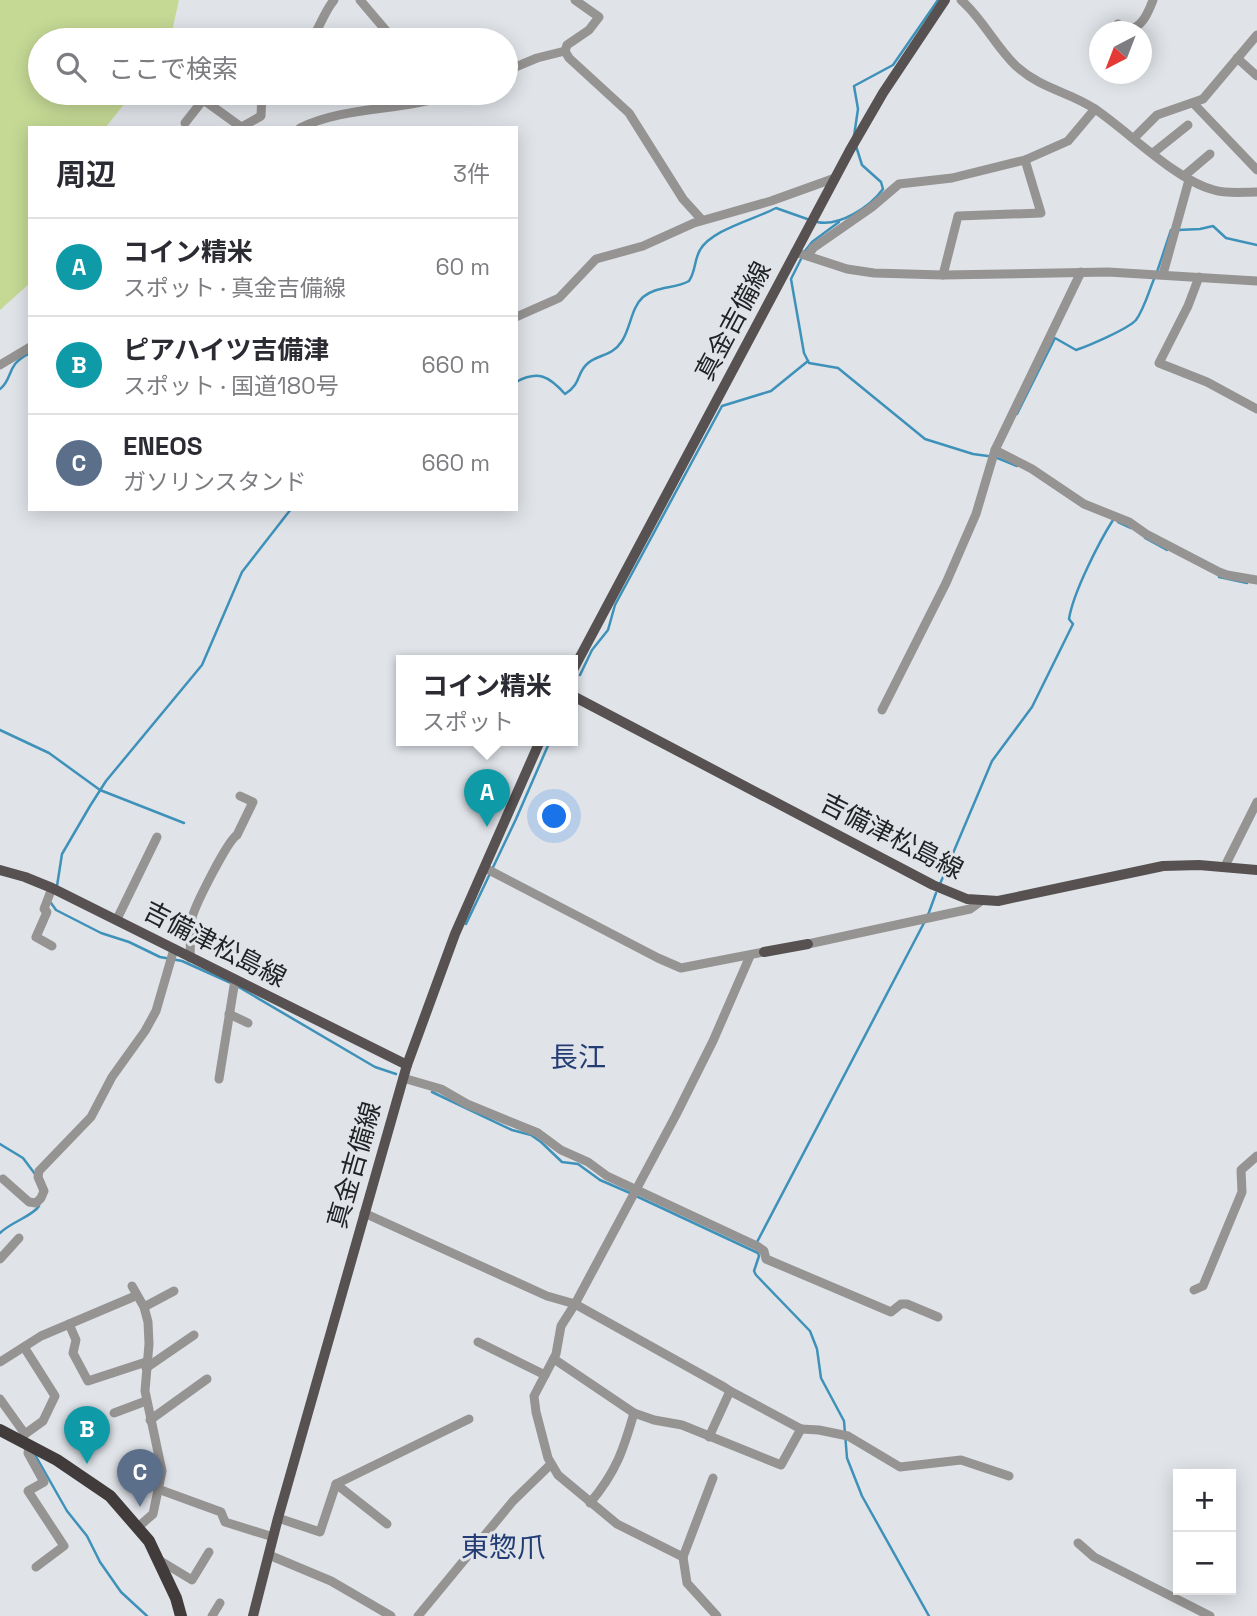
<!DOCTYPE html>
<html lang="ja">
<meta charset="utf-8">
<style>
:root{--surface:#fff;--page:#f2f2f3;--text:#2b2b33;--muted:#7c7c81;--line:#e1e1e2;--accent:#1a73e8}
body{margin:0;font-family:"Space Grotesk","Noto Sans JP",sans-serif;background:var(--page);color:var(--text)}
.controls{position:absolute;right:21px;bottom:21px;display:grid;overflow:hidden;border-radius:0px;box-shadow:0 4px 18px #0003}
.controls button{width:63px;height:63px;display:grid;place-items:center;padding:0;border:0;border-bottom:2px solid var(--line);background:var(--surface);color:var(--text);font:35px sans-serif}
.compass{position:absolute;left:1089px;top:21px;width:63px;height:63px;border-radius:50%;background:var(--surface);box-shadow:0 4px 18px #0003;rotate:222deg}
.you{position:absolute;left:555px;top:817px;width:24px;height:24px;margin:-18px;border:5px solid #fff;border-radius:50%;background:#1a73e8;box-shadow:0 0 0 10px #1a73e833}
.badge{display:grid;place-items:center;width:46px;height:46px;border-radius:50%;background:var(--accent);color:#fff;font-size:23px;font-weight:700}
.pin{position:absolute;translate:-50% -58px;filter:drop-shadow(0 2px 4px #0008)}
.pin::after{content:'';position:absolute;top:37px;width:24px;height:21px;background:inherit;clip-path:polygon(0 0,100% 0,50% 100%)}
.popup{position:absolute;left:396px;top:655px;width:182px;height:91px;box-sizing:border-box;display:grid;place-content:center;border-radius:0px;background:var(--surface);filter:drop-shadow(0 2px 5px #0005);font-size:23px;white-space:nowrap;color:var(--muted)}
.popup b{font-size:26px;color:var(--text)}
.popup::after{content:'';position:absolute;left:50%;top:100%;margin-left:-14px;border:14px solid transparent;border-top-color:var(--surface)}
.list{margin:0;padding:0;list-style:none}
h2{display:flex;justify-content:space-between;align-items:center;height:91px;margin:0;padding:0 28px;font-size:30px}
h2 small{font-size:23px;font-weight:400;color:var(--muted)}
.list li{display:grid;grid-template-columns:46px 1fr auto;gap:21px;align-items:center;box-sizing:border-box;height:98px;padding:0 28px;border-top:2px solid var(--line)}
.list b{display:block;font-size:26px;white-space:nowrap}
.list p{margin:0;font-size:23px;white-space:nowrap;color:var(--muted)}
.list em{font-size:23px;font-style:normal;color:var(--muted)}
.icon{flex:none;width:38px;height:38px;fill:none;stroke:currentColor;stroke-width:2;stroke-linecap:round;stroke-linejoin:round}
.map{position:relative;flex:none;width:1257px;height:1616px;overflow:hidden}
.search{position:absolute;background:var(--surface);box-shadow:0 4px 18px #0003;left:28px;top:28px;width:490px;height:77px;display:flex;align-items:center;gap:18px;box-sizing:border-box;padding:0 24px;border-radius:38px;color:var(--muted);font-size:26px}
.panel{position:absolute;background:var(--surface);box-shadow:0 4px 18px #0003;left:28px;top:126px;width:490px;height:385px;border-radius:0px}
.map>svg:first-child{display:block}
.green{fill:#c5d995}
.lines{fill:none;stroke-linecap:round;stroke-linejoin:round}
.stream{stroke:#3e91b9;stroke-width:2.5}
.minor{stroke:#969493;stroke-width:9}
.major{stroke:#575251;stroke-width:10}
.highway{stroke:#413c3b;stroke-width:12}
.labels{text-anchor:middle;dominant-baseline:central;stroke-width:6;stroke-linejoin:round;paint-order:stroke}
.street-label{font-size:26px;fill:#222325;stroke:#e0e4e9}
.neighbourhood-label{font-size:28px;fill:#233d74;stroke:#e0e4e9}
</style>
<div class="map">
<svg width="1257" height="1616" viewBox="0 0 1257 1616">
<rect width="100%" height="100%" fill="#e0e4e9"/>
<polygon class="green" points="0,0 179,0 170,40 40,40 40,93 133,93 105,128 30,128 30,283 0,310"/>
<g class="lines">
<g class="stream">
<polyline points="854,136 858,109 854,86 893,65 938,0"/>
<path d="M 817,222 C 839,227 870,207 883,189 L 881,182 L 862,165 L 856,146"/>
<polyline points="1178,230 1200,229 1213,226 1226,238 1257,245"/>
<polyline points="805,251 812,242 839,222"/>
<polyline points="802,257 791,279 804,353 809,363 838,368 925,439 973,454 995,457 1017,466"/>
<polyline points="1157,272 1171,230"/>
<path d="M 516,382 C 538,370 549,376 565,394 C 582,383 576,374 587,364 C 597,354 612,357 622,341 C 631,327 631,308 643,297 C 656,286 675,289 689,281 C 696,271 694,260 700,250 C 711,230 753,220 776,208 L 810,220"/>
<path d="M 0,389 C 14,378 5,365 30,353"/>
<path d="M 1017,414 L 1055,338 L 1076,350 C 1088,346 1128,329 1136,320 C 1144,309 1149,291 1154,279"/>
<polyline points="1118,522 1131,528"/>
<polyline points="1145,538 1167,550"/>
<polyline points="1219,577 1247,583"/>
<polyline points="580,675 592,650 608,630 615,605 722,406 771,391 808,361"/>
<polyline points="0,730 49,753 100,790 184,823"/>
<path d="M 940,884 L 992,761 L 1032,707 L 1073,624 L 1069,619 C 1073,593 1099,542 1113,520"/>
<polyline points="57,886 62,854 90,806 106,781 202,665 242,572 291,509"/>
<polyline points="51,903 56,910 101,933 129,942 160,957 182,961 231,983"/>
<polyline points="928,915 936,893"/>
<polyline points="466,924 516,819 550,741"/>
<polyline points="237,986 375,1067 396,1074"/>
<polyline points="432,1092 512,1130 531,1135 541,1142 562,1162 578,1164 600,1180 630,1193"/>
<polyline points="0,1144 23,1158 35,1174"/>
<polyline points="636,1196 758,1253 759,1256 754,1271 756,1275 810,1331 817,1349 821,1378 844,1421 847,1458 862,1496 929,1616"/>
<path d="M 0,1233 C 11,1222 33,1216 39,1206"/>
<polyline points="756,1244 925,921"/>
<polyline points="34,1453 67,1511 87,1536 100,1562 121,1592 147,1616"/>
</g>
<g class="minor">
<polyline points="360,0 394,40"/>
<path d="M 961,0 C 983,19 995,46 1016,66 C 1043,90 1068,91 1095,109 C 1129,132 1177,181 1214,190 C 1227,194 1243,192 1257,192"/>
<path d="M 1118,24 L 1126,30 C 1142,29 1148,13 1153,0"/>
<path d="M 311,40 C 320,27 324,12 334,0"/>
<polyline points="565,51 569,58 629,113 683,199 702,220"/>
<polyline points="1237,58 1257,76"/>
<polyline points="506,71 537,58 565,51 567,45 589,30 599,17 575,0"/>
<polyline points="194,93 241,127"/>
<polyline points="1194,104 1257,170"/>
<polyline points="185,123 203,100"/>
<polyline points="240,128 261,116 262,93"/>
<path d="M 300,128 C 347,105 405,112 452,93"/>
<polyline points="1134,138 1157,115 1203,99 1257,35"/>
<polyline points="1153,153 1188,125"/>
<polyline points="1184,176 1210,154"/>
<polyline points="795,252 847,269 874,273 943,275 1108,272 1257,281"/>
<polyline points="808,256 813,248 872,207 899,184 952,178 1025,160 1068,141 1095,109"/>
<polyline points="1163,274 1189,180"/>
<polyline points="943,275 958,216 1041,213 1025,160"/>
<polyline points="1199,277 1188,306 1159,363 1207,382 1257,409"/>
<polyline points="516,317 559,298 596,259 643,246 694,223 771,201 835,178"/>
<polyline points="0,365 30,347"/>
<polyline points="995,450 1032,469 1084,504 1129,522 1146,534 1219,572 1227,575 1257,580"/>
<polyline points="882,710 946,583 976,514 995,450 1081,272"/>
<polyline points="1225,866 1257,802"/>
<polyline points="485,868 658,958 681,968 764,952"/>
<polyline points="52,888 44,909 47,912 36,937 52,946"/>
<polyline points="117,919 157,837"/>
<polyline points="808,944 970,909 981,901"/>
<path d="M 190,958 C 191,946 189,930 192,918 C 195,905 228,840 237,835 L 253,802 L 240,796"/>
<polyline points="229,1014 248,1023"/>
<polyline points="403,1078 441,1089 467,1104 538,1133 561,1150 588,1162 607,1176 757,1246 764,1251 766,1259 891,1312 901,1304 907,1304 938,1317"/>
<polyline points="219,1079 235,980"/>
<polyline points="3,1179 29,1202 36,1203 41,1198 44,1191 38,1177 39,1171 91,1117 112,1077 145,1031 156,1011 174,949"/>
<polyline points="364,1213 547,1296 575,1304 724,1387 730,1391 709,1437"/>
<polyline points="0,1259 19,1238"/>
<polyline points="132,1286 144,1307 148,1322 149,1344 145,1391 162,1471 153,1514 137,1528"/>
<polyline points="1194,1290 1203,1286 1242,1192 1241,1170 1257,1156"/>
<polyline points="144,1307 174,1291"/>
<polyline points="69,1324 76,1340 73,1353 88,1381 146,1362"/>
<polyline points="478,1342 545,1375"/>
<polyline points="24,1347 55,1396 43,1421 25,1434"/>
<polyline points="554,1359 634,1413 654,1420 682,1425 781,1465 801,1429 819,1430 848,1436 900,1467 961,1460 1009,1476"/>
<polyline points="0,1362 41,1336 133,1297"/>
<polyline points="146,1368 194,1335"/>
<polyline points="730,1391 801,1429"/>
<polyline points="0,1399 25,1434 23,1436"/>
<polyline points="114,1413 146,1401"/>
<polyline points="150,1420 207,1379"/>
<polyline points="29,1445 28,1453 44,1482 28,1491 64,1546 36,1567"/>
<polyline points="336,1484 387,1524"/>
<polyline points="158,1489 221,1512 225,1522 273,1537"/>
<path d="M 590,1503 C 616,1472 623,1451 634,1413"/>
<polyline points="278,1518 320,1532 336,1484 469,1419"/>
<polyline points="1078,1543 1094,1557 1210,1616"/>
<polyline points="269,1555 331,1581 391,1616"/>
<polyline points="683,1557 713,1478"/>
<polyline points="159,1560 192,1580 209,1552"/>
<polyline points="212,1616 220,1603"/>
<polyline points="418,1616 513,1501 551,1464"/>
<polyline points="717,1616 687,1583 683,1557 617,1524 558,1475 548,1458 536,1412 534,1396 556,1354 561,1326 575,1304 676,1115 713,1041 750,956"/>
</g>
<g class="major">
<polyline points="573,670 850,150 883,93 945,0"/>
<polyline points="573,696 933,885 967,899 998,901 1163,866 1199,865 1257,870"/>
<polyline points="0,870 25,877 52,888 407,1065"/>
<polyline points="764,952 808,944"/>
<polyline points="253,1616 278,1518 407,1065 455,934 540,741"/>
</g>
<polyline class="highway" points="0,1430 57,1460 110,1496 149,1541 176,1598 181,1616"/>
</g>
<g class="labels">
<g class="street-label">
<text transform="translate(733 321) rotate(-62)">真金吉備線</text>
<text transform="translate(892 836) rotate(27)">吉備津松島線</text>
<text transform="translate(215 944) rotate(27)">吉備津松島線</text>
<text transform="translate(354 1165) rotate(-74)">真金吉備線</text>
</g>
<g class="neighbourhood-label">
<text x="578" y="1057">長江</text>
<text x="503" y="1547">東惣爪</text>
</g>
</g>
</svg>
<div class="controls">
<button>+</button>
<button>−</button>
</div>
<svg class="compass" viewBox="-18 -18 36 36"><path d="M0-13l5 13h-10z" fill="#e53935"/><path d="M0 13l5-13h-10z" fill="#7c7c81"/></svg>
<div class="you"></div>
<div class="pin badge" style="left:487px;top:827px;background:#0f9aa8">A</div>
<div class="popup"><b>コイン精米</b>スポット</div>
<div class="pin badge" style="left:87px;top:1464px;background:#0f9aa8">B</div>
<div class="pin badge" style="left:140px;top:1507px;background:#5c6f8a">C</div>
<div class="search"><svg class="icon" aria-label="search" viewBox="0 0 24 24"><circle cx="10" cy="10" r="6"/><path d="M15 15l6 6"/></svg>ここで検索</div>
<section class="panel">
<h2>周辺<small>3件</small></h2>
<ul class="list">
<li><span class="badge" style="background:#0f9aa8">A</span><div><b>コイン精米</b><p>スポット · 真金吉備線</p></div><em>60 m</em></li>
<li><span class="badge" style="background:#0f9aa8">B</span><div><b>ピアハイツ吉備津</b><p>スポット · 国道180号</p></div><em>660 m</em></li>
<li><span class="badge" style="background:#5c6f8a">C</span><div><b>ENEOS</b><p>ガソリンスタンド</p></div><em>660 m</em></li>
</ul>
</section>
</div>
